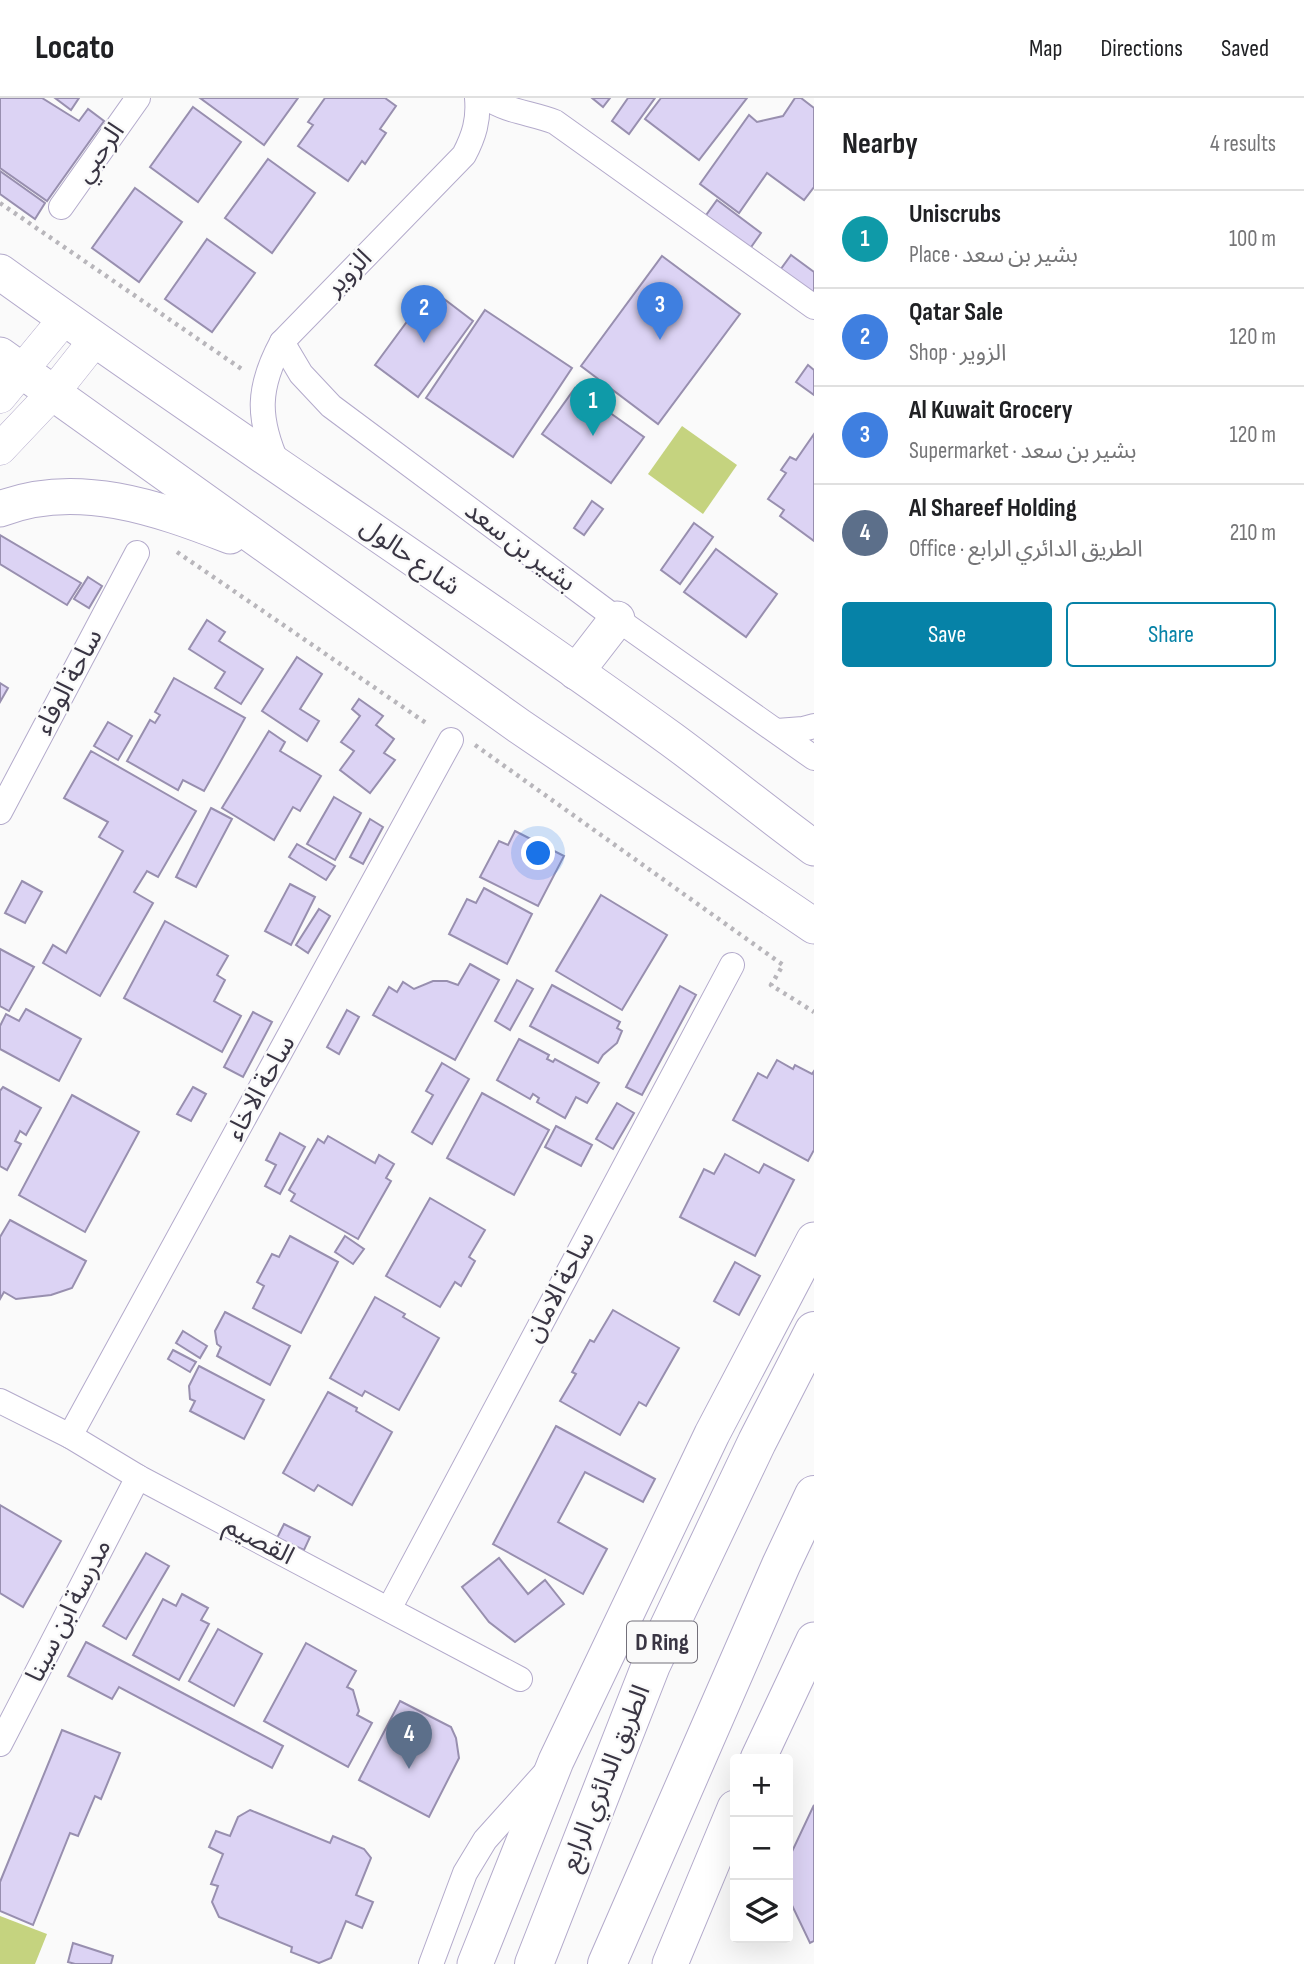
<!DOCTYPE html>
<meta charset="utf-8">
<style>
:root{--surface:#fff;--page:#f6f6f6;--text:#202124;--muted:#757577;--line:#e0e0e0;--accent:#0682a7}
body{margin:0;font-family:"Sofia Sans Condensed","Noto Sans Arabic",sans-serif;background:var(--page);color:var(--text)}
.controls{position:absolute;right:21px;bottom:21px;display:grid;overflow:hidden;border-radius:7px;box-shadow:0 7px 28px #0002}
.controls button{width:63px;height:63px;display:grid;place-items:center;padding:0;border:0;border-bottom:2px solid var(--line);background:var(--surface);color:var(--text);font:35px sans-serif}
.you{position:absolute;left:539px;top:756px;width:24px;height:24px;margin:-18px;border:5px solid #fff;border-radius:50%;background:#1a73e8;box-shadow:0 0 0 10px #1a73e833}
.badge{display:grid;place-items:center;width:46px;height:46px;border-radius:50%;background:var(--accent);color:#fff;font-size:23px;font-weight:700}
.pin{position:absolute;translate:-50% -58px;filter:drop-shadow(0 2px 4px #0008)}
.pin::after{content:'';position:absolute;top:37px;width:24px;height:21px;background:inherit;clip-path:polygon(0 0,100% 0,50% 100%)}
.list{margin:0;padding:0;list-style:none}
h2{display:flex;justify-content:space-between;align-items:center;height:91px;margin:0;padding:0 28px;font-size:30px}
h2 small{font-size:23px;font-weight:400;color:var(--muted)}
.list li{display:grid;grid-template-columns:46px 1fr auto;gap:21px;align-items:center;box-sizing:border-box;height:98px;padding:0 28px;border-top:2px solid var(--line)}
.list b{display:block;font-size:26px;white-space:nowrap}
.list p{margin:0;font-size:23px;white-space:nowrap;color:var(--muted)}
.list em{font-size:23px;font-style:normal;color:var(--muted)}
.actions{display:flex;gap:14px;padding:21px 28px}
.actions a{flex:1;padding:16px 0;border:2px solid var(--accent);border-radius:7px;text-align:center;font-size:24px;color:var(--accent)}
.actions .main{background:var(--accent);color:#fff}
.icon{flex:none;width:38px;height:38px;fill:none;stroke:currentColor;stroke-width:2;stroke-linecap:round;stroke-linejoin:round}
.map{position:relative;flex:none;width:814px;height:1866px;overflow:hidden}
header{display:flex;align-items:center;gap:42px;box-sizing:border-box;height:98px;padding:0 35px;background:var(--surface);border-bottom:2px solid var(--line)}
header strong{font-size:33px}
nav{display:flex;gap:38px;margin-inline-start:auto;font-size:24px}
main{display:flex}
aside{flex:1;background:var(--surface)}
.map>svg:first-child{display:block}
.green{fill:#c5d37f}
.building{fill:#dcd3f4;stroke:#988faf;stroke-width:2}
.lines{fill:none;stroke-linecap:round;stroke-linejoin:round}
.minor-casing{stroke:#b3aacb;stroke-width:26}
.tertiary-casing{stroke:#b3aacb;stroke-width:33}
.secondary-casing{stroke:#b3aacb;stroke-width:37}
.motorway-casing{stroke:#b3aacb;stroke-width:40}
.path{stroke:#b8b6bb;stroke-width:4.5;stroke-dasharray:3.5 5;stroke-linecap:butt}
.minor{stroke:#fff;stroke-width:24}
.tertiary{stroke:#fff;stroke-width:32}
.secondary{stroke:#fff;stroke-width:35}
.motorway{stroke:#fff;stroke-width:38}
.labels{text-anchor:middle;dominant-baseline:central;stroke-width:5;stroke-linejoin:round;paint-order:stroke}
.shield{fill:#fafafa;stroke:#73707a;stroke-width:2}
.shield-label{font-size:24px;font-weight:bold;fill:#393543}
.street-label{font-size:26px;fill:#393543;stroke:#fafafa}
</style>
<header>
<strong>Locato</strong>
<nav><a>Map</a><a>Directions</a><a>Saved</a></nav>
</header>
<main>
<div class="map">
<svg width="814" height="1866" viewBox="0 0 814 1866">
<rect width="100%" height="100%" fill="#fafafa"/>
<g class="green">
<polygon points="682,328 737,367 703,416 648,376"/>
<polygon points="0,1818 47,1836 35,1866 0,1866"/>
</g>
<g class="building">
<polygon points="0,0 42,0 79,23 88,11 104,23 47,103 0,70"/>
<polygon points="55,0 79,0 71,12"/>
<polygon points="200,0 298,0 264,47"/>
<polygon points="325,0 385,0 396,8 380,31 386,35 365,66 362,63 348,83 298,48 313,27 308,24"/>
<polygon points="592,0 610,0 603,9"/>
<polygon points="628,0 655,0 629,36 612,23"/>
<polygon points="661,0 747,0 699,62 645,21"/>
<polygon points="795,0 801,0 814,10 814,89 804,102 767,75 739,115 700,86 749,17 757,24 783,18"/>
<polygon points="193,9 241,44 198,104 150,69"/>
<polygon points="268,61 315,95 272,155 225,120"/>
<polygon points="0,73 45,105 35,121 0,96"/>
<polygon points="135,90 182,124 139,184 92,150"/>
<polygon points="717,102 761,135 749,152 704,120"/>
<polygon points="207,141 255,175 212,234 165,201"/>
<polygon points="791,157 814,174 814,196 778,175"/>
<polygon points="662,158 740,216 658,326 581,268"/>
<polygon points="431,191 473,223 418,299 375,267"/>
<polygon points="485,212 572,270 513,359 426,300"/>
<polygon points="808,267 814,272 814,297 796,284"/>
<polygon points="575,290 644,339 611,385 542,336"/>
<polygon points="814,336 814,443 780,418 784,412 768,401 786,375 781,372 790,359 796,362"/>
<polygon points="592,403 603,411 584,437 574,430"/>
<polygon points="694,425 713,439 680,486 661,472"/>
<polygon points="0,437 81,485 67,507 0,466"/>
<polygon points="716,451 777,496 746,539 684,494"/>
<polygon points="88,479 102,488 89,510 74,501"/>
<polygon points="207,522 225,534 219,543 263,571 241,606 215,590 225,574 189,551"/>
<polygon points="297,559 322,576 300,611 319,623 307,643 262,613"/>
<polygon points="174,580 245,620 204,693 183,682 178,692 127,663 150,622 155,625 160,617 155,614"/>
<polygon points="0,585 8,590 0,604"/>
<polygon points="359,601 383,618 376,627 394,641 384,655 395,662 370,695 340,672 354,653 341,644 360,618 352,611"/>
<polygon points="108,624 132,638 118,662 94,648"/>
<polygon points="269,633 285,644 280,653 321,678 300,713 293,709 274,742 222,710"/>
<polygon points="91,653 196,713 158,779 147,773 134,794 153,805 100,898 43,865 53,847 66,855 123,753 99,739 108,724 64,700"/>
<polygon points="334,699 361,715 335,762 307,746"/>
<polygon points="211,710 232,721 196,789 176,779"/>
<polygon points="370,721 383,729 363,766 350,759"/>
<polygon points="515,733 564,758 538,808 480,779 499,743 508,747"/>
<polygon points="297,746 335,768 326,782 289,759"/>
<polygon points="22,783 42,794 25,825 5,815"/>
<polygon points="290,786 315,799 291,847 265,833"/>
<polygon points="484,790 532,816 507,866 449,836 467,801 476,805"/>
<polygon points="601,797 667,837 622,912 556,873"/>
<polygon points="319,811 330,818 308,855 296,847"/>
<polygon points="165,823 228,858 217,877 225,882 214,903 241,918 222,954 124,900"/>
<polygon points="0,851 34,869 9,913 0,908"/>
<polygon points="470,866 499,882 455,962 373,917 389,889 397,894 403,884 414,891 433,883 447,883 458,887"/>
<polygon points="517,882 533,891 510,932 495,923"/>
<polygon points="552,887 620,924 617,930 622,933 617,945 603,957 598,965 530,928"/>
<polygon points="680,888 696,897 642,997 626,989"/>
<polygon points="26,911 81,941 59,983 0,951 0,928 6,916 19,923"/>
<polygon points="347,912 359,919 339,956 327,949"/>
<polygon points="253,914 272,924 243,979 224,969"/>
<polygon points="519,941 549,957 547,961 553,964 555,961 599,985 587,1005 576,999 565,1020 537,1004 539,1000 533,996 530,1001 497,982"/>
<polygon points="777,962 793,971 795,967 812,976 814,973 814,1052 808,1063 733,1022 758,975 767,980"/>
<polygon points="442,965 469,981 432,1046 412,1034 433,997 426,993"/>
<polygon points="3,989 41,1010 26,1037 20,1033 15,1043 21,1046 7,1072 0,1068 0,993"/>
<polygon points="193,989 206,996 191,1023 177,1016"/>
<polygon points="482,995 549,1032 514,1097 447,1060"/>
<polygon points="72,997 139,1034 85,1134 19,1097"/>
<polygon points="617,1005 634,1015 613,1051 596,1041"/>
<polygon points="556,1028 592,1047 581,1068 545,1049"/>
<polygon points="280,1035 305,1049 280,1096 265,1088 276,1067 266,1062"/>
<polygon points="328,1038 375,1065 379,1057 394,1066 386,1080 391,1083 358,1141 291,1103 295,1096 289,1092 318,1041 324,1045"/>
<polygon points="725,1056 759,1075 764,1066 794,1082 755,1158 680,1119 704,1071 714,1076"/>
<polygon points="430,1100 485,1132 469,1159 475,1163 461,1188 455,1184 440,1209 386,1178"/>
<polygon points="10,1122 86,1163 72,1190 51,1197 16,1201 4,1194 0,1201 0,1139"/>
<polygon points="290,1138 338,1164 301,1235 253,1210 264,1188 257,1184 272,1156 279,1159"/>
<polygon points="345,1138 364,1151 353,1166 335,1154"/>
<polygon points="735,1164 760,1178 739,1217 714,1203"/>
<polygon points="375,1199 405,1216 403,1219 439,1240 399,1312 365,1293 362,1298 330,1280"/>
<polygon points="613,1212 679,1250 646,1308 639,1304 620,1337 560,1303 576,1276 572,1274 590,1242 594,1244"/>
<polygon points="225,1214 290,1248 270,1287 217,1258 221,1249 217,1246 215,1233"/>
<polygon points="183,1233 207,1248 200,1260 176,1245"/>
<polygon points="173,1252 196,1264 190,1274 168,1261"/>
<polygon points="199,1268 264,1302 244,1341 190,1313 195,1303 190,1301 189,1288"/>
<polygon points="328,1294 357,1310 356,1313 392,1334 352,1407 318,1387 314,1393 283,1375"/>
<polygon points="556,1328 655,1381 643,1404 585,1374 558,1424 607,1451 583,1496 493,1446"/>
<polygon points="0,1407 61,1443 23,1509 0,1495"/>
<polygon points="284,1426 310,1439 304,1452 277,1440"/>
<polygon points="146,1455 169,1468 126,1541 103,1528"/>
<polygon points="499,1460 528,1496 545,1482 564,1506 515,1544 489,1524 462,1489"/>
<polygon points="182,1496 208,1510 201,1522 209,1526 179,1582 133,1557 163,1501 176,1508"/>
<polygon points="218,1531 262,1556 234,1608 189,1583"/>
<polygon points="86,1544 283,1648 272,1670 119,1589 112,1601 68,1578"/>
<polygon points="306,1545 356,1573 347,1589 353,1592 359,1613 357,1617 372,1625 348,1669 264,1623"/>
<polygon points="400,1603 451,1629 456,1640 459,1660 429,1719 359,1682"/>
<polygon points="62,1632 120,1655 101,1701 95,1698 78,1738 70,1735 33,1827 0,1813 0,1784"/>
<polygon points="814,1707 814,1843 810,1845 788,1799 788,1762"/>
<polygon points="250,1712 330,1745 333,1738 364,1751 371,1760 356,1797 373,1804 362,1830 346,1823 331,1860 319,1865 291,1854 292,1849 219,1819 212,1804 218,1788 211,1786 223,1756 209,1749 216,1733 230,1738 238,1719"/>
<polygon points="73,1845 113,1858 111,1866 75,1866 68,1864"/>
</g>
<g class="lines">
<g class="minor-casing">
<g id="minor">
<path d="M 487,0 C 508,14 532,15 555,24 L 814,209"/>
<polyline points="61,109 138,0"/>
<polyline points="282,244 301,276 331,308 617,521 814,660"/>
<path d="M 278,367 C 257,320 257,290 282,244 L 464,57 C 474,38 479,22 477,0"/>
<polyline points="777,633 803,631 814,628"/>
<polyline points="0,714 137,455"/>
<polyline points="0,1303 70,1338 138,1379 520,1581"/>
<polyline points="70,1338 451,642"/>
<polyline points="389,1511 732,867"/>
<polyline points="0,1646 138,1379"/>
<polyline points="431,1866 465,1775 485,1742 546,1674"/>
</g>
</g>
<g class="tertiary-casing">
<g id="tertiary">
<polyline points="0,299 65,220"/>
<polyline points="0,351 53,295 95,242"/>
</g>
</g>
<g class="secondary-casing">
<g id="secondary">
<path d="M 0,174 C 221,333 450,481 671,641 C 720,677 766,715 814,750"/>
<polyline points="0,257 519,628 814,828"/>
<path d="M 0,411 C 76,381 158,410 230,438"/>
<polyline points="576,574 617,521"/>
<polyline points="758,1661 814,1542"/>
<polyline points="475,1866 556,1663 712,1336 814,1142"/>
<polyline points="670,1866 735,1710"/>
</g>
</g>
<g class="motorway-casing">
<g id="motorway">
<polyline points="534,1866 651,1567 757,1344 814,1233"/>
<polyline points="607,1866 781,1467 814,1397"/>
</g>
</g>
<g class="path">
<polyline points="0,105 243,272"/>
<polyline points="177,454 429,627"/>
<polyline points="475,647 783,867 771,887 814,914"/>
</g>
<use href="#minor" class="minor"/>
<use href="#tertiary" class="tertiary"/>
<use href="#secondary" class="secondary"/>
<use href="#motorway" class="motorway"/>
</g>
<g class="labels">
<rect class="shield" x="627" y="1523.5" width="70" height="41" rx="5"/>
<g class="shield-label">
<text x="662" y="1544">D Ring</text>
</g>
<g class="street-label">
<text transform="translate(100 55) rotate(-55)">الرحبي</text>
<text transform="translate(349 175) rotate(-45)">الزوير</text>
<text transform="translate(520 449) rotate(37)">بشير بن سعد</text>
<text transform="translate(410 459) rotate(35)">شارع حالول</text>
<text transform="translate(69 584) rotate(-62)">ساحة الوفاء</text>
<text transform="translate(261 990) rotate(-61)">ساحة الاخاء</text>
<text transform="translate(560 1189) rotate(-62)">ساحة الامان</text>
<text transform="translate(259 1443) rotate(28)">القصيم</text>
<text transform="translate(69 1513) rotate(-63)">مدرسة ابن سينا</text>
<text transform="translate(606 1680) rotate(-68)">الطريق الدائري الرابع</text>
</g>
</g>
</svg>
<div class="controls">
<button>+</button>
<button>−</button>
<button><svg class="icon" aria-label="layers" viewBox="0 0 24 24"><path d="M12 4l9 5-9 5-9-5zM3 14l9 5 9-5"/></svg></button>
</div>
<div class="you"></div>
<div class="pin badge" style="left:593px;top:338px;background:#0f9aa8">1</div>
<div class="pin badge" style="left:424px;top:245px;background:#3f7fe0">2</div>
<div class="pin badge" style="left:660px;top:242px;background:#3f7fe0">3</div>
<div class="pin badge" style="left:409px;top:1671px;background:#5c6f8a">4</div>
</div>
<aside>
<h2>Nearby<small>4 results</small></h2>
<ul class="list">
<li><span class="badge" style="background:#0f9aa8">1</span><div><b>Uniscrubs</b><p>Place · بشير بن سعد</p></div><em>100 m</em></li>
<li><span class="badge" style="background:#3f7fe0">2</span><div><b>Qatar Sale</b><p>Shop · الزوير</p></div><em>120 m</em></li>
<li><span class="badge" style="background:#3f7fe0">3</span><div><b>Al Kuwait Grocery</b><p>Supermarket · بشير بن سعد</p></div><em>120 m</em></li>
<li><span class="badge" style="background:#5c6f8a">4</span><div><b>Al Shareef Holding</b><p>Office · الطريق الدائري الرابع</p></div><em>210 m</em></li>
</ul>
<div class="actions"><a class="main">Save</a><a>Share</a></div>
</aside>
</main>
